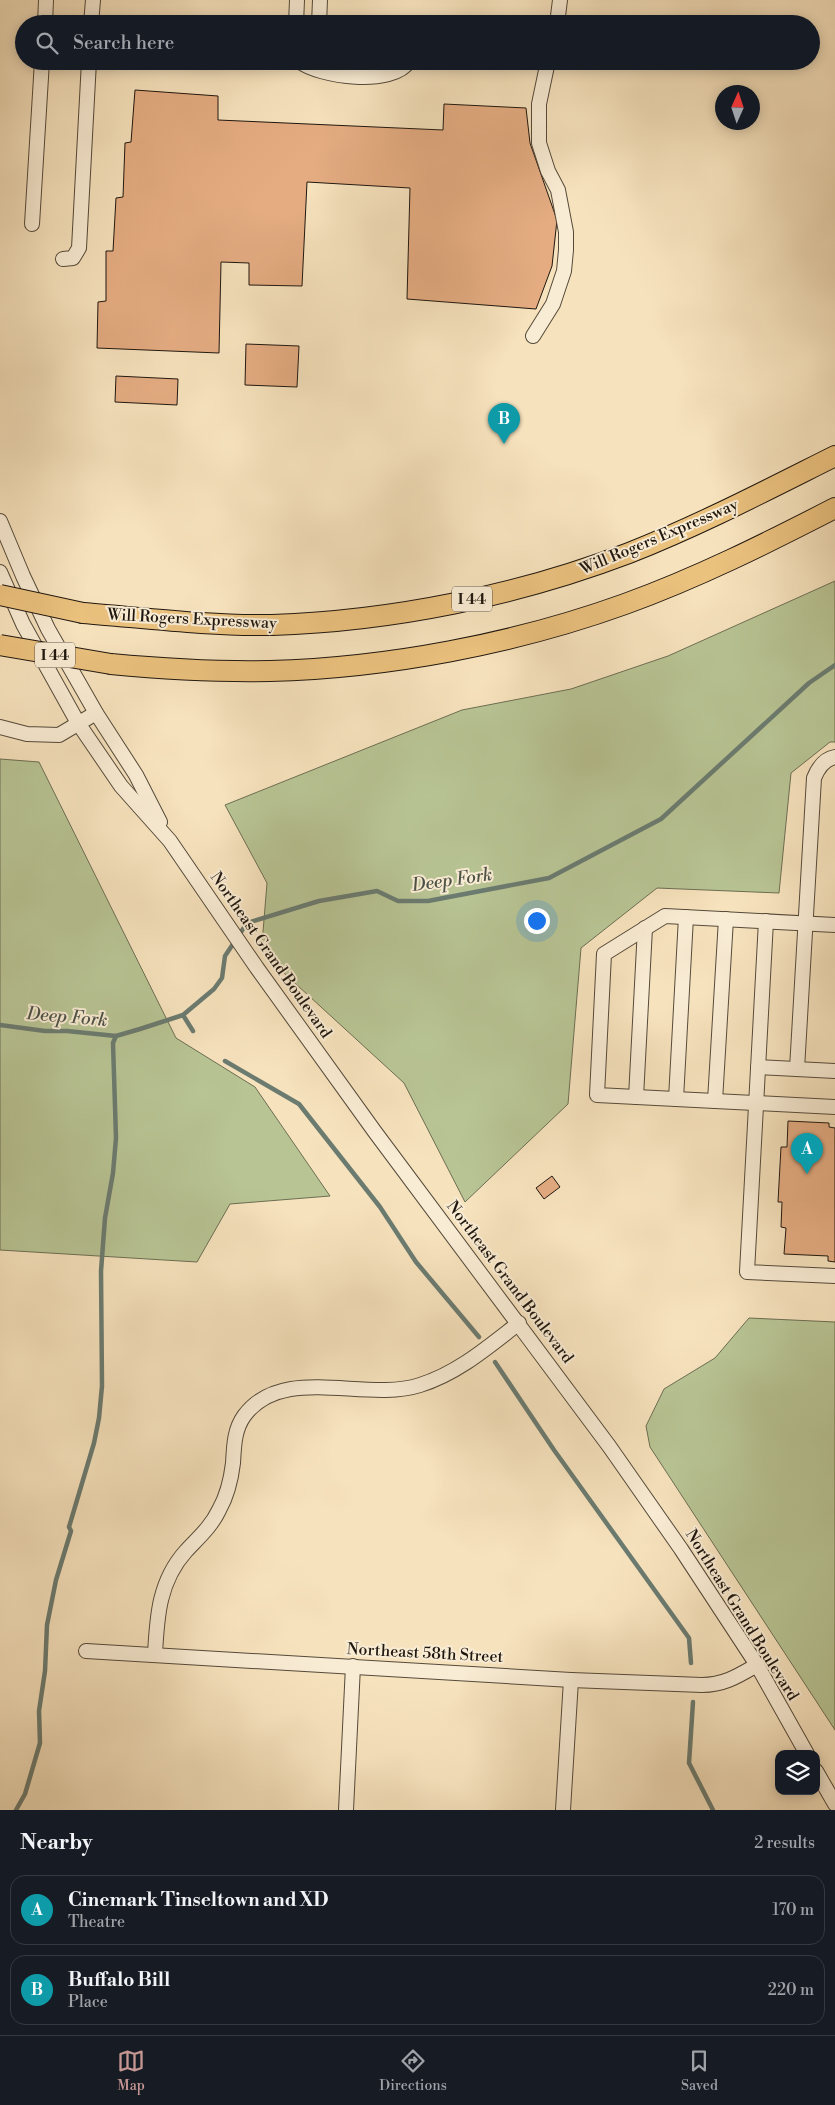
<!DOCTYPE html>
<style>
:root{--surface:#171b24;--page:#242831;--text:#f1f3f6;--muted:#9ea1a6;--line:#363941;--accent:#c59692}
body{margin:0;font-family:"Libre Bodoni",serif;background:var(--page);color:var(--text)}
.controls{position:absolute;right:15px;bottom:15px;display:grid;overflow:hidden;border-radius:10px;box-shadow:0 2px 12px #0003}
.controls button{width:45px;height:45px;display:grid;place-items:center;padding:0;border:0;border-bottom:1px solid var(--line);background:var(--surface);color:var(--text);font:25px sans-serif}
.compass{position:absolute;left:715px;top:85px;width:45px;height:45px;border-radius:50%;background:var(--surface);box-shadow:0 2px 12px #0003;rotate:3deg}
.you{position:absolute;left:536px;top:920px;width:18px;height:18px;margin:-12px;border:4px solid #fff;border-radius:50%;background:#1a73e8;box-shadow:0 0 0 8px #1a73e833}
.badge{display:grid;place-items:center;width:32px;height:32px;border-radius:50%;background:var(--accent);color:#fff;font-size:16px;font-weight:700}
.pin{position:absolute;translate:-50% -41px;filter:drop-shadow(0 1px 2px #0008)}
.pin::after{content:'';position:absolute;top:26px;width:18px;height:15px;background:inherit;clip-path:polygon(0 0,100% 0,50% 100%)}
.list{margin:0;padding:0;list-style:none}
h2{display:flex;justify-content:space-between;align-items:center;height:65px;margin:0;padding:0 20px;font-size:21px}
h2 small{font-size:16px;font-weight:400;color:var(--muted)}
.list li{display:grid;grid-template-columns:32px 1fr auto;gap:15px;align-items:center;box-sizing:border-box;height:70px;margin:0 10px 10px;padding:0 10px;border:1px solid var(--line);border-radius:15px}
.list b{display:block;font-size:19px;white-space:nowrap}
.list p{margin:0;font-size:16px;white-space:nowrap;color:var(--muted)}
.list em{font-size:16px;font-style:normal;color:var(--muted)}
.icon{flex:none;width:28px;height:28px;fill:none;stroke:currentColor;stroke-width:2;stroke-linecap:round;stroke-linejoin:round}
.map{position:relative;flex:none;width:835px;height:1810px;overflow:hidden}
.search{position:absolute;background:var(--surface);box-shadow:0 2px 12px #0003;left:15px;right:15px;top:15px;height:55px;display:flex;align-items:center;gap:12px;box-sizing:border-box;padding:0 18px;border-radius:28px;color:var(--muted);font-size:19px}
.sheet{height:225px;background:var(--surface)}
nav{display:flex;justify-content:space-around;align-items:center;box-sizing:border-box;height:70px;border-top:1px solid var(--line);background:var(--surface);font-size:14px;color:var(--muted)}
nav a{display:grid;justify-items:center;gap:2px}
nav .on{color:var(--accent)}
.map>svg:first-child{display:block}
.green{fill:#b8c494;stroke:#6c6e52}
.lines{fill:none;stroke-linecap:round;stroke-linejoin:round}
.stream{stroke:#6b7b70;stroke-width:4.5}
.building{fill:#e5ac82;stroke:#1f170f}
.minor-casing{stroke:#554a3a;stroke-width:16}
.highway-casing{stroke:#1f170f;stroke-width:22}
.minor{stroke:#f9ecd4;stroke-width:14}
.highway{stroke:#ebc17e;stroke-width:20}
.highway-bridge-casing{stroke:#1f170f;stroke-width:22;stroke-linecap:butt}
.highway-bridge{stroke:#ebc17e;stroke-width:20}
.labels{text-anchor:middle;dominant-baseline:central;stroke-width:4;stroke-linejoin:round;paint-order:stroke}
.shield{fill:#f9ecd4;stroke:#60574a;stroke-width:1}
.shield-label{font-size:15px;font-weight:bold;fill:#1f170f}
.street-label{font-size:16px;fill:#1f170f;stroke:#f9ecd4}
.water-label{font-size:18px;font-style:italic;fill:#4b5147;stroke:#f9ecd4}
</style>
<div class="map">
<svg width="835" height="1810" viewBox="0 0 835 1810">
<rect width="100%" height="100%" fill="#f6e2bd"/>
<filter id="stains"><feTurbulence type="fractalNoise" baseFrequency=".004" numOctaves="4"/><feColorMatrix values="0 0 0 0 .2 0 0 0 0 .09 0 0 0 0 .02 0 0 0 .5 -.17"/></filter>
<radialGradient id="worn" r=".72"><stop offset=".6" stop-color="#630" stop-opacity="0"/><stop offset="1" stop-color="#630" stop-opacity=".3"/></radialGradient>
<g class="green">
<polygon points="835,581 835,742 830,742 791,773 779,893 657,888 581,948 568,1104 465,1202 404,1083 273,963 262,944 267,883 225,805 462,710 571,689 668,656"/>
<polygon points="0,759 39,762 176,1038 255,1087 330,1196 230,1204 197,1262 0,1250"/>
<polygon points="749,1318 835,1322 835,1730 650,1447 646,1426 664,1389 715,1358"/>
</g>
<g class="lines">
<g class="stream">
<polyline points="183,1015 193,1031"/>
<polyline points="0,1025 45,1031 67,1031 116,1036 140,1029 183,1015 214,989 222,978 225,956 247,923 319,901 377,891 398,901 428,901 549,878 661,819 809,683 835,665"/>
<polyline points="225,1061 299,1104 380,1207 416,1262 479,1337"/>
<polyline points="495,1362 554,1450 689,1638 691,1663"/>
<polyline points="693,1702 689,1763 713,1810"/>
<polyline points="16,1810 25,1794 40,1743 39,1711 45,1671 47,1625 56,1580 71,1531 69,1527 94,1443 99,1418 102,1386 101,1271 105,1218 113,1173 116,1138 113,1043 116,1036"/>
</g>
</g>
<g class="building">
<polygon points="135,90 218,96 218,120 443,130 444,104 526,108 530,143 557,220 552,266 536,309 407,299 410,188 307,182 302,286 249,285 249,263 221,262 219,353 97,348 98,302 106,301 106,251 113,251 116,198 123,197 125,143 131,142"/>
<polygon points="246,344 299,346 297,387 245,385"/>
<polygon points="116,376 178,379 177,405 115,402"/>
<polygon points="788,1121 829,1123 829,1127 835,1128 835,1262 828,1261 828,1256 784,1254 786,1228 781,1227 782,1202 778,1202 781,1147 787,1147"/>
<polygon points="552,1176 560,1187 544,1199 536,1188"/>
</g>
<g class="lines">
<g class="minor-casing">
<g id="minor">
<polyline points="45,24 46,0"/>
<polyline points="91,24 93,0"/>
<polyline points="296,24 297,0"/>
<polyline points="319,24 320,0"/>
<polyline points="557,24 560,0"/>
<path d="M 299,61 C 319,77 393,87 409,61"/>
<polyline points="32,224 42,61"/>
<polyline points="63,259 73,258 79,248 89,61"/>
<polyline points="533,336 553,304 564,271 566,250 566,232 558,190 548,171 539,143 539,104 548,61"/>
<polyline points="0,521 23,576 48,629 96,713 136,775 160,822"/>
<polyline points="0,572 23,624 78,723 121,786 170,841 257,968 375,1132 609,1446 681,1549 757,1665 807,1754"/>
<polyline points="0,727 27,734 59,735 96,713"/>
<polyline points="766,921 747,1272 835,1276"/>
<polyline points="835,925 665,916 604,954 597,1095 835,1107"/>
<polyline points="758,1067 835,1071"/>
<path d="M 797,1069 L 814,778 C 818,768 824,759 835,757"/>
<polyline points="636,1097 645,928"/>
<polyline points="676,1099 686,917"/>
<polyline points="715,1101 726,919"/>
<path d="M 86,1651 L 571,1680 L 702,1685 C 724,1685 738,1676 757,1665"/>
<path d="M 155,1654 C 157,1616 159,1581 186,1551 C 198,1538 211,1527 219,1510 C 227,1496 231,1480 233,1463 C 234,1447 234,1430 244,1416 C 283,1363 365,1403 420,1385 C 458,1373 488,1347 519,1323"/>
<polyline points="816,1771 835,1804"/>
<polyline points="346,1810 353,1666"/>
<polyline points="563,1810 571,1680"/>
</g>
</g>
<g class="highway-casing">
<g id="highway">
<path d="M 83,613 C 146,618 209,626 272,625 C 392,621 516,596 629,553 C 700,525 767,490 835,456"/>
<path d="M 111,664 C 164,669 217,672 270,671 C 387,668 514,644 625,604 C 697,578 767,543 835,508"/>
</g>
</g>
<use href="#minor" class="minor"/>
<use href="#highway" class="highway"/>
<g class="highway-bridge-casing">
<g id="highway-bridge">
<polyline points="0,595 83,613"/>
<polyline points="0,645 111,664"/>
</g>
</g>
<use href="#highway-bridge" class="highway-bridge"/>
</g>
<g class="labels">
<g class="shield">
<rect x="452" y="586.5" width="40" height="25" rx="4"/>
<rect x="35" y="642.5" width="40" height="25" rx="4"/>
</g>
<g class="shield-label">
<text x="472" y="599">I 44</text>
<text x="55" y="655">I 44</text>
</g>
<g class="street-label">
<text transform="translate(659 537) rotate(-23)">Will Rogers Expressway</text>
<text transform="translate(192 619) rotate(3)">Will Rogers Expressway</text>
<text transform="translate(271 955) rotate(55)">Northeast Grand Boulevard</text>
<text transform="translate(510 1282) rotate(53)">Northeast Grand Boulevard</text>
<text transform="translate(742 1615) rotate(58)">Northeast Grand Boulevard</text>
<text transform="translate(425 1653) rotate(3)">Northeast 58th Street</text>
</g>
<g class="water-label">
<text transform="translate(452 880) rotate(-8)">Deep Fork</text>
<text transform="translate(67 1017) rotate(5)">Deep Fork</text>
</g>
</g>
<rect width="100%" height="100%" filter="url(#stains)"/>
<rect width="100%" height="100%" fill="url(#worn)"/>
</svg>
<div class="controls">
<button><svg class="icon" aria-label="layers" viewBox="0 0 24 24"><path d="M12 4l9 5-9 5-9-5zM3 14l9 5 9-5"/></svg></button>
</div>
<svg class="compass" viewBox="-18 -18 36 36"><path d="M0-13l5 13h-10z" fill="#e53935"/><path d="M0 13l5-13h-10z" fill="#9ea1a6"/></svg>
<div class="you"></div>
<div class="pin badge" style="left:807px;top:1174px;background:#0f9aa8">A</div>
<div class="pin badge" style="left:504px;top:444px;background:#0f9aa8">B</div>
<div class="search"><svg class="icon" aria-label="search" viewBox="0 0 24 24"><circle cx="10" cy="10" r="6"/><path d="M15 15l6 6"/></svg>Search here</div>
</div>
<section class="sheet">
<h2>Nearby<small>2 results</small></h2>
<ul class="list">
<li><span class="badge" style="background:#0f9aa8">A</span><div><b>Cinemark Tinseltown and XD</b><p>Theatre</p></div><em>170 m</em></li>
<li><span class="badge" style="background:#0f9aa8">B</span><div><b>Buffalo Bill</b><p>Place</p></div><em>220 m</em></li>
</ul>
</section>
<nav>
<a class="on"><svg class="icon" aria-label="map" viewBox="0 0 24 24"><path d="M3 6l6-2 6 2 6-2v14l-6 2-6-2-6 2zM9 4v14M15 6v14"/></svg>Map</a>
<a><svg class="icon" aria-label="directions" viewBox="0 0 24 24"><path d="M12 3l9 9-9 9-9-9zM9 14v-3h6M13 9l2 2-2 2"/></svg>Directions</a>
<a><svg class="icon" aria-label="saved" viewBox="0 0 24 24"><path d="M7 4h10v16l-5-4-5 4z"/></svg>Saved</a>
</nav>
